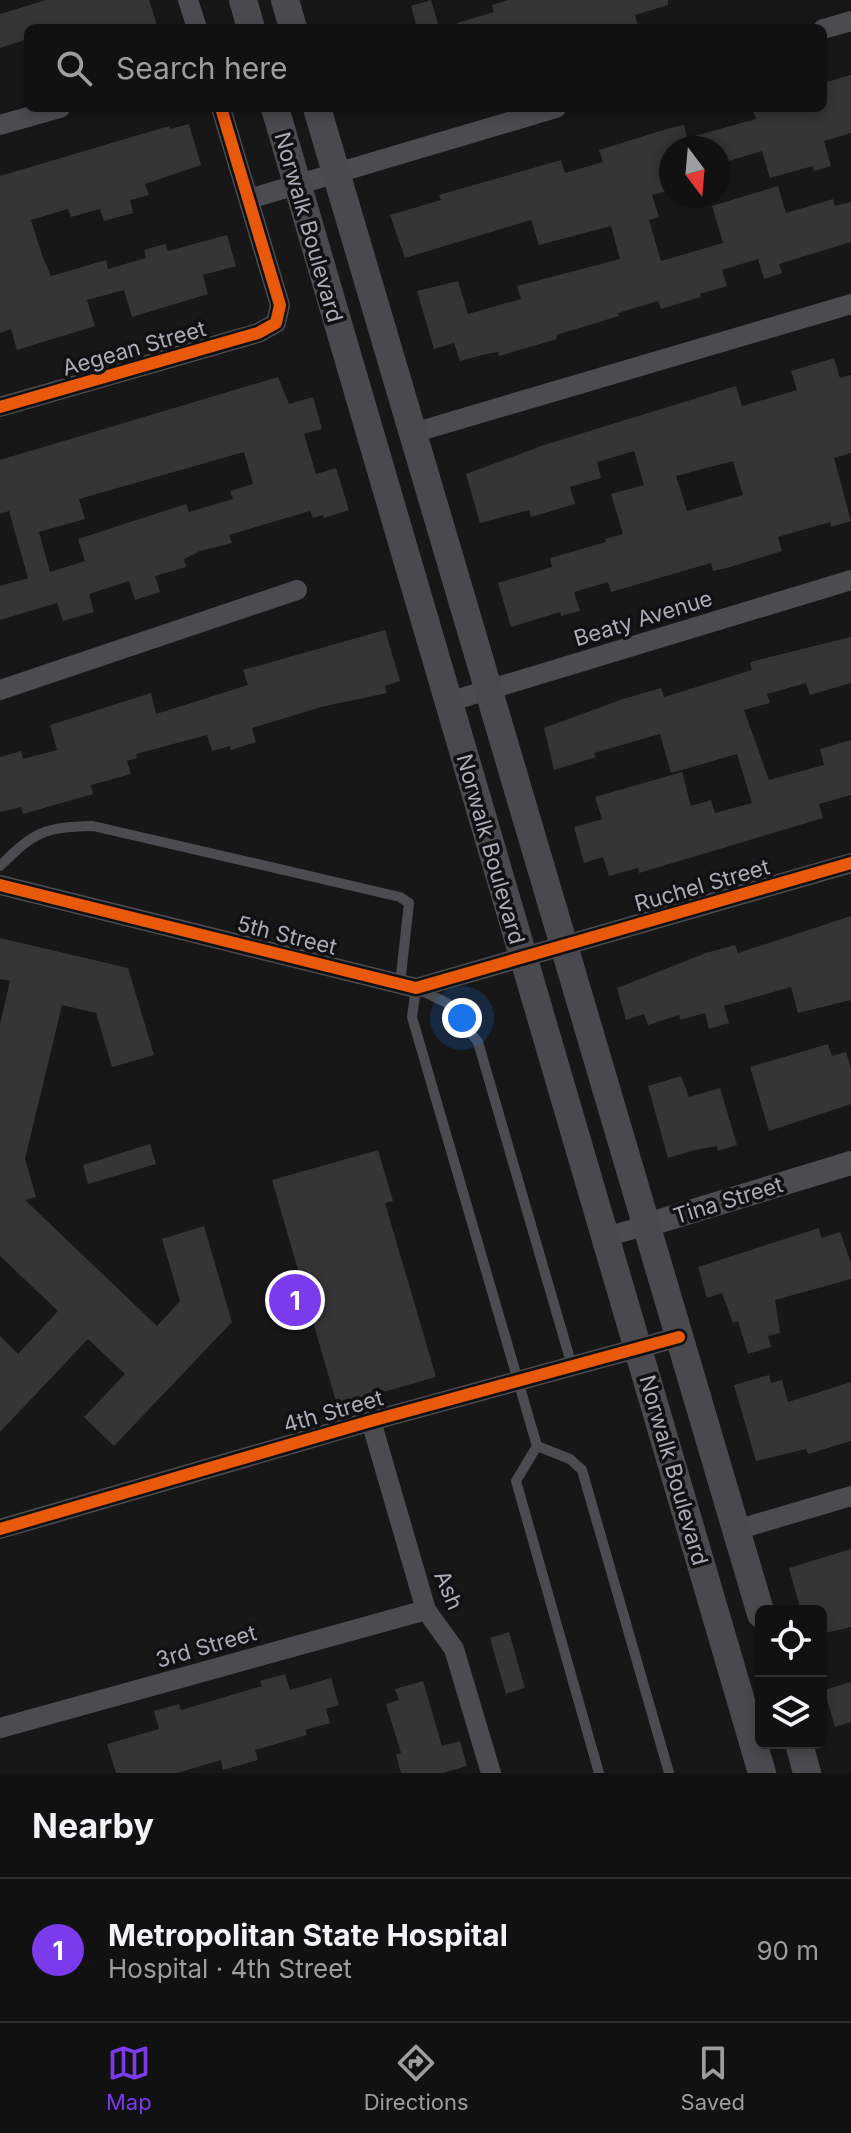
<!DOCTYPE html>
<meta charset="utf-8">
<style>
:root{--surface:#111;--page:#1a1a1a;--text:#f1f3f6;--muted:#9c9d9f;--line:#303131;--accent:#7c3aed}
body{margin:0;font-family:Inter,sans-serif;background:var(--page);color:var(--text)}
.controls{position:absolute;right:24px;bottom:24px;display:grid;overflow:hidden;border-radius:12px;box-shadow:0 4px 12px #0003}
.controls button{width:72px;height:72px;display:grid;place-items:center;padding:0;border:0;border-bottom:2px solid var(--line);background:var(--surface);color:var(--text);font:40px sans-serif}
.compass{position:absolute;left:659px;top:136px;width:72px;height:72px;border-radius:50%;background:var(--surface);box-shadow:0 4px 12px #0003;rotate:164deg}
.you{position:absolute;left:462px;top:1018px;width:28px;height:28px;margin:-20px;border:6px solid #fff;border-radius:50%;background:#1a73e8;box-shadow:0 0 0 12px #1a73e833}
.badge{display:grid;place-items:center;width:52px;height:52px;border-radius:50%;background:var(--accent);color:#fff;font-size:26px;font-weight:700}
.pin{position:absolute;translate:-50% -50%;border:4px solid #fff;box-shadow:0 2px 8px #0006}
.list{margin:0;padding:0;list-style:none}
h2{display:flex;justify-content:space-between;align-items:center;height:104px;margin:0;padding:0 32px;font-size:34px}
h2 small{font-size:26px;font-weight:400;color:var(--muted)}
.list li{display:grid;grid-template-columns:52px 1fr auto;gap:24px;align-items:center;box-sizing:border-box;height:144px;padding:0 32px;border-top:2px solid var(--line)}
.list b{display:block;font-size:30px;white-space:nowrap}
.list p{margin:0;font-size:26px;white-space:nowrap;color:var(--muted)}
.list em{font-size:26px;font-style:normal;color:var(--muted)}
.icon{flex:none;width:44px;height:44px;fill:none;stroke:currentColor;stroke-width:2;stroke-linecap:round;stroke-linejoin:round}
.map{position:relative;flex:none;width:851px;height:1773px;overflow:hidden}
.search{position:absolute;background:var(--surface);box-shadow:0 4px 12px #0003;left:24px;right:24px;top:24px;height:88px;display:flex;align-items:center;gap:20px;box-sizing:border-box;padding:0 28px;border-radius:12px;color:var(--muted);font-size:30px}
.sheet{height:248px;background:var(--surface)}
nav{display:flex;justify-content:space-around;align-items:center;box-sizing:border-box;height:112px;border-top:2px solid var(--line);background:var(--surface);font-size:22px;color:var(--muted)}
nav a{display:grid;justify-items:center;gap:4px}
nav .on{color:var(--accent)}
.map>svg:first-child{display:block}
.building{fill:#353536;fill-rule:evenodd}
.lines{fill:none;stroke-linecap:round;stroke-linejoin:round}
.service{stroke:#4b4c50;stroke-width:10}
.minor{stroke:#4b4c50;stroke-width:20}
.tertiary{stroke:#4b4c50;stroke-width:24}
.secondary{stroke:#4a4a4e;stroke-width:28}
.cycleway-casing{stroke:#111113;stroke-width:17}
.cycleway{stroke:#e8590c;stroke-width:12}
.labels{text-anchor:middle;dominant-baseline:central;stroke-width:7;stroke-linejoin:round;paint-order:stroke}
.street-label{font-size:22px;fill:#a8adb8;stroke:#111113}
</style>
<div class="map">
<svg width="851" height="1773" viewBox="0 0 851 1773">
<rect width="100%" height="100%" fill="#171717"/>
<g class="building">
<polygon points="46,0 149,0 158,28 28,28 28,39 0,48 0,14"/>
<polygon points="431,0 438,24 417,28 411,6"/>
<polygon points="509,0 668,0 668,5 635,15 639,28 458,28 457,23 494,12 492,5"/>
<polygon points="851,75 851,133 824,141 831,166 814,171 813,166 770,178 762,151 719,164 719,148 671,148 671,190 652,195 659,217 649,220 661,261 723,243 712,206 778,186 786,213 833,199 835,206 851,202 851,242 779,264 782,273 764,279 758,259 722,270 727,286 700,294 701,297 661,309 658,301 618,313 619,316 556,335 557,339 499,356 498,352 486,354 460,361 454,343 434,349 417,291 458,281 468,314 521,299 517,286 620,259 611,226 539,245 531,220 405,258 390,215 441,200 439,195 561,160 565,173 603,162 599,150 670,128 684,125 687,138 756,119 752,108 823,108 823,83"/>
<polygon points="189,124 201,165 145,184 149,195 130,200 133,213 104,221 100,209 71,217 68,209 31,220 42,255 51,276 106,260 108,269 146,258 144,250 165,244 168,251 227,235 236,266 203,275 208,294 132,317 124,290 87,300 95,326 17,350 11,329 0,333 0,176 169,126 170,129"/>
<path d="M 834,358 L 840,378 L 851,375 L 851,453 L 834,458 L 851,521 L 831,527 L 830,522 L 778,537 L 782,551 L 727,568 L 713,571 L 711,563 L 611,592 L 608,582 L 574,592 L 580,611 L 561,616 L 560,612 L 511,627 L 498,583 L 552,567 L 550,558 L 606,542 L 605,539 L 623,534 L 611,494 L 644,485 L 634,451 L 597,462 L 601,478 L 570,487 L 575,504 L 531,517 L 529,510 L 480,523 L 466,474 L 544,445 L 736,386 L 742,406 L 797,390 L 791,371 ZM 733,461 L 743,495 L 687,511 L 676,476 Z"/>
<path d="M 278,377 L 289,404 L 313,397 L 322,429 L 304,434 L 316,474 L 336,468 L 349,510 L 324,518 L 323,515 L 313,518 L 310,511 L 229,535 L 232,543 L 200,551 L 184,559 L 186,567 L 155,576 L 160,592 L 135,600 L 129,581 L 89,594 L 94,612 L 63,621 L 57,603 L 0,620 L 0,586 L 28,578 L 9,511 L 0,514 L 0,460 ZM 244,452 L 253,484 L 230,491 L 233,499 L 189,512 L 186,504 L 78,539 L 85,561 L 50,572 L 39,532 L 85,519 L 79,499 Z"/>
<polygon points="385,630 400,681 385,686 387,693 321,707 252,728 256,742 231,750 230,746 212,751 207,735 136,754 137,758 127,761 131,774 91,785 93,794 23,814 21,807 0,812 0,757 21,751 23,759 57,750 50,725 151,693 156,714 248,685 243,670"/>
<polygon points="851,637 851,683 810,695 806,683 767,694 770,703 744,710 769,780 824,765 820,749 851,740 851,795 819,804 823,818 639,873 638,868 609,876 603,857 584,863 574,827 602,819 595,797 682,772 691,806 711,800 715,813 752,803 737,754 671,773 660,734 594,753 596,757 554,770 544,728 623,699 661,688 664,697 752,670 750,663 754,661"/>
<polygon points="851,916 851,1000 798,1013 791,987 724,1006 729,1023 709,1029 705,1013 680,1020 679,1015 648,1025 644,1014 626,1020 617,988 706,953 735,945 738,953"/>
<polygon points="0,938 128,968 154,1055 112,1067 96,1013 62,1005 25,1159 36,1197 25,1200 157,1326 180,1301 162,1239 204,1226 232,1322 114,1446 84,1417 125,1374 88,1339 0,1432 0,1336 18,1354 58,1311 0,1256 0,1024 10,981 0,979"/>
<polygon points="828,1044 832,1056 846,1052 851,1068 851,1104 769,1131 750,1067"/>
<polygon points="681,1076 689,1097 720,1088 737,1145 718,1151 717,1146 695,1150 668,1158 648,1086"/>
<polygon points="150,1144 156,1164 88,1184 83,1165"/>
<polygon points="378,1150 393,1201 385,1203 436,1377 337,1405 272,1180"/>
<polygon points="819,1228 821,1238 840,1232 851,1263 851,1279 775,1300 780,1333 768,1336 771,1347 748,1354 738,1321 733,1323 722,1293 707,1298 698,1267"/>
<polygon points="769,1375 771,1383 782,1380 788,1402 851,1382 851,1441 808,1454 806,1449 756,1461 734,1385"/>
<polygon points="851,1549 851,1627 821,1634 821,1611 801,1611 789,1568"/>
<polygon points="509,1632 525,1688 506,1694 490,1638"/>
<polygon points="285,1674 290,1690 331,1678 339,1705 326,1709 330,1723 305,1730 307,1735 255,1750 258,1760 223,1770 221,1760 177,1773 116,1773 107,1744 159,1729 154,1711 179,1704 181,1710 262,1686 260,1681"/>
<polygon points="423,1681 442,1746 460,1741 467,1766 443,1773 401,1773 396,1755 401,1753 386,1704 399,1700 395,1689"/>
<polygon points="851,1682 851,1722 835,1727 824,1690"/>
</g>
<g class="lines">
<g class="service">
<path d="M 0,866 C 34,832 44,827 93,826 L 400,897 L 409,903 L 400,984"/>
<polyline points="537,1446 412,1017 416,988 447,1003 478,1042 572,1366"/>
<polyline points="537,1446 570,1459 582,1470 669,1773"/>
<polyline points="537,1446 516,1481 599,1773"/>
</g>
<g class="minor">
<polyline points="188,0 197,28"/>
<polyline points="823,29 851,21"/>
<polyline points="0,125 60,108"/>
<polyline points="249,199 556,108"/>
<polyline points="0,407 258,333 276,323 280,305 221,108"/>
<polyline points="413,433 851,304"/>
<polyline points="0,690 297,590"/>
<polyline points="448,702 851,580"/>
<polyline points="0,885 416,988 851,863"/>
<polyline points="606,1237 647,1225"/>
<polyline points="371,1421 426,1610 454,1649 491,1773"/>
<polyline points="0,1529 371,1421 679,1337"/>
<polyline points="736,1530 851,1496"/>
<polyline points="0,1728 426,1610"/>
</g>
<polyline class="tertiary" points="647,1225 851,1163"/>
<g class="secondary">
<polyline points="243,0 251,28"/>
<polyline points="285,0 293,28"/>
<polyline points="275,108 762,1773"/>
<polyline points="317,108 761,1614"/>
<polyline points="799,1743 807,1773"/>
</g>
<g class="cycleway-casing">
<g id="cycleway">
<polyline points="0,407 258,333 276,323 280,305 221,108"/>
<polyline points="0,885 416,988 851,863"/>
<polyline points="0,1529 371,1421 679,1337"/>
</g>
</g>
<use href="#cycleway" class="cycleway"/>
</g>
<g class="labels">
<g class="street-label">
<text transform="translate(309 227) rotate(74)">Norwalk Boulevard</text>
<text transform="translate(134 348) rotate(-16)">Aegean Street</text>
<text transform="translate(643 618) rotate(-17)">Beaty Avenue</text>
<text transform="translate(491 849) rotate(74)">Norwalk Boulevard</text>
<text transform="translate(702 885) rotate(-16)">Ruchel Street</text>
<text transform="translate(287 935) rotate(14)">5th Street</text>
<text transform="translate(728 1200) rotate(-17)">Tina Street</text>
<text transform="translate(333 1411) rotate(-16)">4th Street</text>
<text transform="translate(674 1470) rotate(74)">Norwalk Boulevard</text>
<text transform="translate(449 1590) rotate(67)">Ash</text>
<text transform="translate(206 1646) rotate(-16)">3rd Street</text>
</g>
</g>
</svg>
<div class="controls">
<button><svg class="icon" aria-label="locate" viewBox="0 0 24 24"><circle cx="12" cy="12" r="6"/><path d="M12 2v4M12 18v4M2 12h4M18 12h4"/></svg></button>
<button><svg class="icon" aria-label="layers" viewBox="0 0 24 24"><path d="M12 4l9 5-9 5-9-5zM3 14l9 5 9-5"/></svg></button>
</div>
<svg class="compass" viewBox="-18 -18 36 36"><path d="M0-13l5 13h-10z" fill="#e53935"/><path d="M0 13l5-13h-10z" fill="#9c9d9f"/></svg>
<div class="you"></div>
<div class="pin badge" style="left:295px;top:1300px">1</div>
<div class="search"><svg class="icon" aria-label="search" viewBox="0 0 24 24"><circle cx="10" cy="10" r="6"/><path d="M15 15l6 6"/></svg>Search here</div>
</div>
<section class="sheet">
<h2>Nearby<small></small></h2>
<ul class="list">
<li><span class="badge">1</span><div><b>Metropolitan State Hospital</b><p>Hospital · 4th Street</p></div><em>90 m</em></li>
</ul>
</section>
<nav>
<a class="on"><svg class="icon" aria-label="map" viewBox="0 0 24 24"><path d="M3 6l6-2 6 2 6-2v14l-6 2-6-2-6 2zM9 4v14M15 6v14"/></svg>Map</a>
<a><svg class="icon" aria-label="directions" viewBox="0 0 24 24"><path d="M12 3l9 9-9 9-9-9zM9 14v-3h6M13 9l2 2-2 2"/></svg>Directions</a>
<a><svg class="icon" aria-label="saved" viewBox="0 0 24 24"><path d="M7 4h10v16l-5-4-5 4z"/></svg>Saved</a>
</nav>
